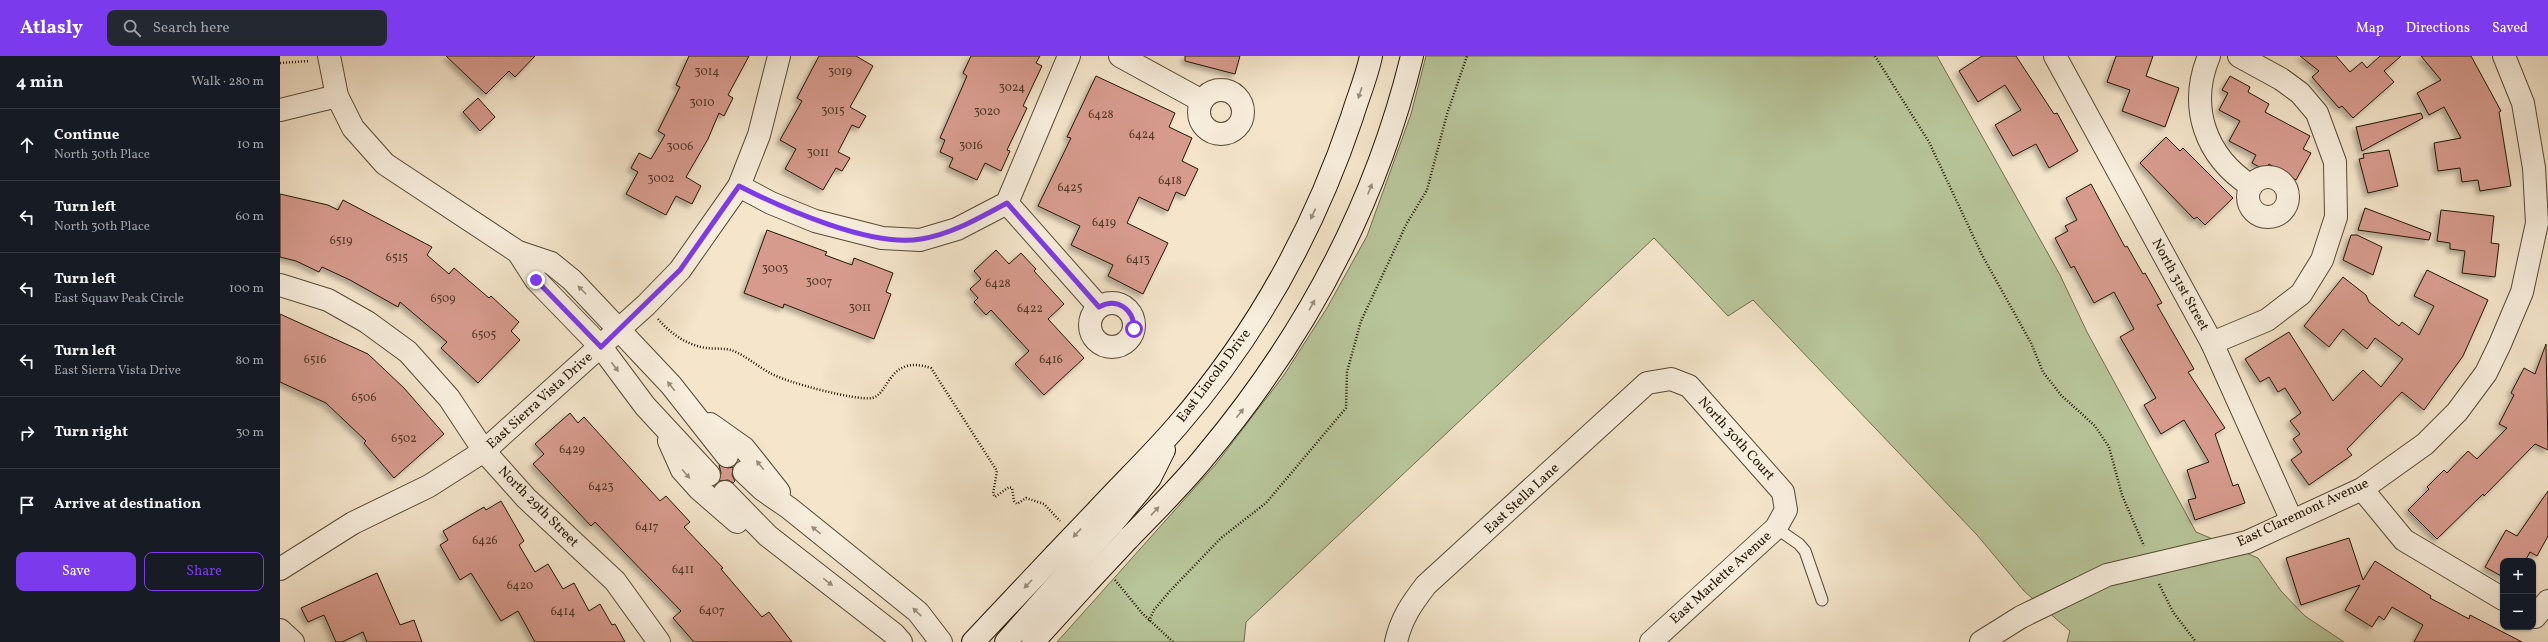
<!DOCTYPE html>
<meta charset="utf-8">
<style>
:root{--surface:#171b24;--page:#242831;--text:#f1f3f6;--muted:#9ea1a6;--line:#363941;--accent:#7c3aed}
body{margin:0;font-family:Vollkorn,serif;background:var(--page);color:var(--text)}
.controls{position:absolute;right:12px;bottom:12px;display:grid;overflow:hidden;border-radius:8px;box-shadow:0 1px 3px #0004}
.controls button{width:36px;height:36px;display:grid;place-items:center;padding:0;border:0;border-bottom:1px solid var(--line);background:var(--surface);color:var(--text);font:20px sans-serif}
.stop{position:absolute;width:12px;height:12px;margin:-9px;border:3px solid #7c3aed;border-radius:50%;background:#fff}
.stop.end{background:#7c3aed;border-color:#fff;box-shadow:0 1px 4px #0008}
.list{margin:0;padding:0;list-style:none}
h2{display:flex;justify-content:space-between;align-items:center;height:52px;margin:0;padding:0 16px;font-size:17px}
h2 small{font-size:13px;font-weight:400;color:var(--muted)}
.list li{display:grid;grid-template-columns:26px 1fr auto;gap:12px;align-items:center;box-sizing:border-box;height:72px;padding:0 16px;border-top:1px solid var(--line)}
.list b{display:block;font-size:15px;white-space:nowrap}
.list p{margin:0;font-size:13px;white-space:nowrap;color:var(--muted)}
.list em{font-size:13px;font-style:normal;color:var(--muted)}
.actions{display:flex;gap:8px;padding:12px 16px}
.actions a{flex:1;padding:9px 0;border:1px solid var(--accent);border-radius:8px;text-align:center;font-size:14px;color:var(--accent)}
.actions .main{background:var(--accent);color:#fff}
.icon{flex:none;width:22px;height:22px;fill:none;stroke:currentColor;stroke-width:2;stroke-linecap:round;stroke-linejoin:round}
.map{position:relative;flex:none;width:2268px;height:586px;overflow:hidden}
header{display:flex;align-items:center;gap:24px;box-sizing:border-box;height:56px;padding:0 20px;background:var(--accent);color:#fff}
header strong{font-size:19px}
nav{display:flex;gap:22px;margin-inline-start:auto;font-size:14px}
.search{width:280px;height:36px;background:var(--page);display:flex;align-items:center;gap:10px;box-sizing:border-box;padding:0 14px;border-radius:8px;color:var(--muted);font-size:15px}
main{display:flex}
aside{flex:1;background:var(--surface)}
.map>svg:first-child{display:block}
.green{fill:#b8c59a;stroke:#6e6e4e}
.building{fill:#d79b8e;stroke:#231603;filter:url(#shadow)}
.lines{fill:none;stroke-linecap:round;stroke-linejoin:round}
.service-casing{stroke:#574a35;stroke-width:13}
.minor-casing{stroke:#574a35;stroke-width:24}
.secondary-casing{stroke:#231603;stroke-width:24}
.path{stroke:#231603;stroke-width:2.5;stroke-dasharray:1 2;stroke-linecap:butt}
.service{stroke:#f8eedd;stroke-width:11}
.minor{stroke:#f8eedd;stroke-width:22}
.secondary{stroke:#f8eedd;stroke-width:22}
.secondary-bridge-casing{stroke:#231603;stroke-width:24;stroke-linecap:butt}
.secondary-bridge{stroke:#f8eedd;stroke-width:22}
.oneway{fill:#988d7b}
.route{stroke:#7c3aed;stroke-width:5}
.labels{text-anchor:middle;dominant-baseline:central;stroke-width:3.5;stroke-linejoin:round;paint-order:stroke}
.number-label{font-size:12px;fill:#503726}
.street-label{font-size:14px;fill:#231603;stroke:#f8eedd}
</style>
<header>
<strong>Atlasly</strong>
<div class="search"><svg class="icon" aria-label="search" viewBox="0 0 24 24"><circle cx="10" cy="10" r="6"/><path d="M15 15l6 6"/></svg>Search here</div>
<nav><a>Map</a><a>Directions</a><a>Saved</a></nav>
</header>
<main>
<aside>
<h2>4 min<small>Walk · 280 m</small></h2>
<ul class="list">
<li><svg class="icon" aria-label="ahead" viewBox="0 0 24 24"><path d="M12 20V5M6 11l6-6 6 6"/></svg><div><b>Continue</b><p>North 30th Place</p></div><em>10 m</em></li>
<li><svg class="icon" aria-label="left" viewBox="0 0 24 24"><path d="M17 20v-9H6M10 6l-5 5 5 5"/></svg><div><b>Turn left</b><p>North 30th Place</p></div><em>60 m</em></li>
<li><svg class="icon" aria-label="left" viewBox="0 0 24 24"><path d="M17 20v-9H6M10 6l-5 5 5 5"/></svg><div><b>Turn left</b><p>East Squaw Peak Circle</p></div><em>100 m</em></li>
<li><svg class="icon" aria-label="left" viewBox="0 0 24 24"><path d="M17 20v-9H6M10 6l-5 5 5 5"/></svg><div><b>Turn left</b><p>East Sierra Vista Drive</p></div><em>80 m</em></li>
<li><svg class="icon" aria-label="right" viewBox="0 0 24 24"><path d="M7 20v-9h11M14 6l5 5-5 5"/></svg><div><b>Turn right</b></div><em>30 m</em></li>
<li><svg class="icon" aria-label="arrive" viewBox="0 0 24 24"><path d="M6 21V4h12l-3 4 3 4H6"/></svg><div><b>Arrive at destination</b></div></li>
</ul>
<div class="actions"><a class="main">Save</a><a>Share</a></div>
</aside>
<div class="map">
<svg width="2268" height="586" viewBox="0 0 2268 586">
<defs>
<filter id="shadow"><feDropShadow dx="-3.5" dy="3.5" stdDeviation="2" flood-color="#0004"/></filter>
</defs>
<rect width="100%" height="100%" fill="#f4e5cb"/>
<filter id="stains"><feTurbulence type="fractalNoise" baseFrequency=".005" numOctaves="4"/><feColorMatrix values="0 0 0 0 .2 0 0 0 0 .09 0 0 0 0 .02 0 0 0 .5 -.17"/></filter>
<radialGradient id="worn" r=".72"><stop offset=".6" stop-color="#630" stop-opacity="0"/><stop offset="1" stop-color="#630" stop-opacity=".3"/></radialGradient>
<polygon class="green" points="1146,0 1657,0 1780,219 1807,276 1916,476 1978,502 2001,535 2025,560 2064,586 1787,586 1790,575 1744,535 1697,479 1473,244 1448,260 1374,182 966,566 964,586 777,586 936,408 1004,319 1047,252 1087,180 1131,58"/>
<g class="building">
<polygon points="166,0 255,0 235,21 229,15 206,38"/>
<polygon points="409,0 469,0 448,39 453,42 444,60 439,57 428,83 406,121 421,130 412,148 396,140 386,159 346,138 358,116 351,112 359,97 371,103 385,79 378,75 400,31 396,29"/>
<polygon points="539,0 576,0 593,10 570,51 586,60 579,72 572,69 558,96 570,102 562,115 556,112 543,134 505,113 516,93 500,84 522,45 517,42"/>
<polygon points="691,0 760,0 756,7 762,10 743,50 747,52 727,94 730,95 721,115 705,107 697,124 669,111 673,102 660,96 665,84 660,82 687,20 683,17"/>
<polygon points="905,0 960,0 955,18 905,5"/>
<polygon points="1702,0 1736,0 1774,58 1777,57 1798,95 1769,112 1756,88 1733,100 1715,69 1741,54 1725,29 1698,46 1679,15"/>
<polygon points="1836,0 1873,0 1866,20 1899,32 1885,71 1842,55 1850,34 1827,26"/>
<polygon points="2020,0 2056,0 2070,16 2082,6 2087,12 2100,0 2121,0 2104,15 2114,26 2073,62 2062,50 2059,52 2032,21 2039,15"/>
<polygon points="2141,0 2191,0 2221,55 2219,56 2231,130 2200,135 2198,124 2182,126 2180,112 2158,115 2154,87 2181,82 2164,51 2149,59 2137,37 2161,24"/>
<polygon points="816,20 895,57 889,71 912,82 902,105 918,113 905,140 896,136 888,155 859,141 847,167 888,187 863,238 828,220 833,209 791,189 800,170 758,150 791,82 787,81"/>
<polygon points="1950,20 1970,31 1968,36 1989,48 1985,56 2030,80 2023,93 2031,97 2016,124 1989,108 1985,114 1972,107 1976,99 1949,85 1960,65 1939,54 1948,37 1942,34"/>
<polygon points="198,42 215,61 200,75 183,56"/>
<polygon points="2141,57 2143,62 2082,95 2076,71"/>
<polygon points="1886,81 1900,95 1903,92 1953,142 1925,169 1917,161 1914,163 1860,107"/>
<polygon points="2109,94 2118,130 2088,137 2079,103 2084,102 2083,98"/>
<polygon points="1811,128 1845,191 1847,190 1863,218 1865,217 1882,247 1877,249 1914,313 1908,316 1945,372 1935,378 1953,430 1958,428 1965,447 1915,464 1908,444 1916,442 1907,414 1929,406 1904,364 1881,378 1864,349 1876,342 1840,281 1854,273 1834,236 1814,247 1794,210 1791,212 1775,182 1788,175 1785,170 1797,164 1786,142"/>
<polygon points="0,138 48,149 58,154 63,144 152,191 147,199 169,218 174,212 209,242 211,240 239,266 231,275 240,284 198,327 161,292 167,286 120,246 118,251 70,224 42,211 39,216 16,205 0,201"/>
<polygon points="2085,152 2151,177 2149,184 2078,174"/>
<polygon points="2161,154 2214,160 2211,187 2219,188 2215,221 2182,217 2185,195 2170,193 2170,187 2157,185"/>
<polygon points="487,174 547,196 545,199 572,209 574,202 613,217 606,236 611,238 594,283 504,248 503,252 464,237"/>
<polygon points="2071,179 2077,179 2102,191 2093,219 2063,204"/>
<polygon points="716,194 729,208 741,197 756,213 754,215 784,248 768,263 804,302 764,339 735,308 749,295 711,254 706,259 694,246 698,242 690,233 701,223 694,215"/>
<polygon points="2147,214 2208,244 2183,300 2144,354 2122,336 2067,393 2072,399 2029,429 2011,404 2022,396 2013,383 2020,378 2010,365 2021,357 2005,332 1998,336 1989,321 1980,326 1965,303 2009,276 2053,345 2083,314 2101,331 2123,303 2095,282 2087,293 2063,273 2049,291 2024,270 2063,221 2086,239 2089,246 2119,270 2122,266 2139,279 2154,250 2134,240"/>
<polygon points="0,258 88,298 124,332 164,378 114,422 84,387 86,385 46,347 0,326"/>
<polygon points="2266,288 2268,394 2255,388 2204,440 2203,438 2157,483 2128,454 2149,433 2147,431 2164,414 2167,417 2188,395 2197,403 2227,372 2219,368 2234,339 2231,337 2244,312 2255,318"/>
<polygon points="290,357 298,367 304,361 380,445 386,440 410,466 404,471 443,512 441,513 482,561 489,556 512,586 414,586 393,562 401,555 315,466 311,470 253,408 264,398 255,388"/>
<polygon points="439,409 448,412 453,411 452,419 455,425 453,427 448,424 439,425 441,417"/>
<polygon points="2268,435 2268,480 2257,500 2250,496 2245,505 2223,505 2223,521 2205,511 2226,474 2237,480"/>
<polygon points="221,445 244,485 239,489 255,516 268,508 283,533 294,527 309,555 320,548 332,569 335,568 345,586 255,586 238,555 221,565 191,517 180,524 160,489 168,484 163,475 204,451 206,454"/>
<polygon points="2069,482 2083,524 2095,505 2151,540 2150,542 2189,563 2190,559 2242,586 2134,586 2143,569 2112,551 2104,564 2099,560 2092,571 2065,554 2080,529 2021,549 2006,502"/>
<polygon points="97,517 120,569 134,564 142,586 87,586 83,576 62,586 56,586 44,559 28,566 21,552"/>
</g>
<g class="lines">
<g class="service-casing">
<polyline id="service" points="1496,472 1519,488 1525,495 1542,544"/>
</g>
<g class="minor-casing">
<g id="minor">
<polyline points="49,0 57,40 73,72 105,108 238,196 271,207 292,224 391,329 447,400"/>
<polyline points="840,0 922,45"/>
<polyline points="1775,0 1932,287 2012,465"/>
<path d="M 1929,0 C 1908,51 1925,100 1971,130"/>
<circle cx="941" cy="56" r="22"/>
<polyline points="0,54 57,40"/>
<circle cx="1988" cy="141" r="20"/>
<polyline points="459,130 491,147 535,165 602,182 640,184 677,173 727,147 789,0"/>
<polyline points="727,147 819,251"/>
<polyline points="238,196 256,224 321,291 365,350 429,419"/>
<polyline points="0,229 48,244 87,266 128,296 169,342 204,395 246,442 335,525 379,586"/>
<circle cx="832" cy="269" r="22"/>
<polyline points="1932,287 1987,264 2021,238 2042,204 2056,161 2055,106 2037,57 2020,37 2001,23 1959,0"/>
<polyline points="430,368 464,392 499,436"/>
<polyline points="389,385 402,414 419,433 457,466"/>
<polyline points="464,416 483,434 509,452 638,556 661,586"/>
<polyline points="2082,433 2124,484 2223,543"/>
<polyline points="445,436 488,480 614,578 621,586"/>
<polyline points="0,513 73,467 149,430 204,395 366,249 400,214 459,130 479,79 499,0"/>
<polyline points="2255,561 2268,545"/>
<polyline points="0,574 13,586"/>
<path d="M 1116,586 C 1121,563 1132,547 1146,529 L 1367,327 L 1391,323 L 1409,330 L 1503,436 L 1506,454 L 1496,472 L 1371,586"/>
<polyline points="1701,586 1741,561 1827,519 1967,486 2082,433 2145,388 2177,356 2206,317 2220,288 2242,236 2257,167 2254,112 2243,47 2224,0"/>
</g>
</g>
<g class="secondary-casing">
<g id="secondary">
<path d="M 818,454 C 844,426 872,399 897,370 C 975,280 1034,174 1072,61 C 1078,41 1087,20 1091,0"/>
<polyline points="832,468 870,422 884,394"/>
<path d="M 848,483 C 874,456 902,429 926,399 C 1024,282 1096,148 1132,0"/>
<polyline points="693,586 775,499"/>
<polyline points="726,586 790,514"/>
<polyline points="753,586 805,529"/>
</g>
</g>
<g class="path">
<polyline points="1595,0 1649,86 1702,199 1751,287 1763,316 1781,339 1815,370 1829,391 1842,439 1864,490"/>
<polyline points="0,7 29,5"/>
<path d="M 378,263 C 391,278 407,289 426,292 C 434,293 443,292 451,294 C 465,299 477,310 490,317 C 505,326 576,345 592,342 C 610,338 608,298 651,312 L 717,415 L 713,438 L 715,441 L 729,431 L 732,432 L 734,445 L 737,448 L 746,442 L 764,448 L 780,465"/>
<polyline points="835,524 862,557 893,586"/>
<polyline points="1879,528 1893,556 1916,586"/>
<polyline points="869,565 874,554 889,536 941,482 986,447 1066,352 1067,316 1081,265 1127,167 1147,134 1167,58 1187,0"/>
</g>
<use href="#service" class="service"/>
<use href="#minor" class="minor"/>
<use href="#secondary" class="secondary"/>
<g class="secondary-bridge-casing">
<g id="secondary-bridge">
<polyline points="775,499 818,454"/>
<polyline points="790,514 832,468"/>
<polyline points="805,529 848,483"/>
</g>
</g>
<use href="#secondary-bridge" class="secondary-bridge"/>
</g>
<defs><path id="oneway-solid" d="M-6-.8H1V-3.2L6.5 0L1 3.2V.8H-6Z"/></defs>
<g class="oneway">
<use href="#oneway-solid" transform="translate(1080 37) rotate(108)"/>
<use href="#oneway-solid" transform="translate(1090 133) rotate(-68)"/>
<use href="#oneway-solid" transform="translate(1033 158) rotate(115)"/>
<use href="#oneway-solid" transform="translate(302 234) rotate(-135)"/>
<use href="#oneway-solid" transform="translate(1032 249) rotate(-61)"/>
<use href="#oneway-solid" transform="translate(335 311) rotate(53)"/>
<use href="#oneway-solid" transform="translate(391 330) rotate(-128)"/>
<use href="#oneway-solid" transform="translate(960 357) rotate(-52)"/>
<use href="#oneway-solid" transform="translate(480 409) rotate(-129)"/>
<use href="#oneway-solid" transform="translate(406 418) rotate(49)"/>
<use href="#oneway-solid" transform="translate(875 455) rotate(-47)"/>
<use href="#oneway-solid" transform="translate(536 474) rotate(-141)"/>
<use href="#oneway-solid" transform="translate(797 477) rotate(133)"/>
<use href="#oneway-solid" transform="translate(548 526) rotate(38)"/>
<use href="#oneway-solid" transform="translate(748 528) rotate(134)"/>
<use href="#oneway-solid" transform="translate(637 556) rotate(-137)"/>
</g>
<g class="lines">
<path class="route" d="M 256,224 L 321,291 L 400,214 L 459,130 C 502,152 592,192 641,183 C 672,178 699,162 727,147 L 819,251 C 837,241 854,253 854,273"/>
</g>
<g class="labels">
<g class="number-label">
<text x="427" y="16">3014</text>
<text x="560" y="16">3019</text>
<text x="732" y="32">3024</text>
<text x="422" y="47">3010</text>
<text x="553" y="55">3015</text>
<text x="707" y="56">3020</text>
<text x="821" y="59">6428</text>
<text x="862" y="79">6424</text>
<text x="691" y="90">3016</text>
<text x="400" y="91">3006</text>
<text x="538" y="97">3011</text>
<text x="381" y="123">3002</text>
<text x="890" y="125">6418</text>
<text x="790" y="132">6425</text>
<text x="824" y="167">6419</text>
<text x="61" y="185">6519</text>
<text x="117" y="202">6515</text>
<text x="858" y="204">6413</text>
<text x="495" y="213">3003</text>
<text x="539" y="226">3007</text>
<text x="718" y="228">6428</text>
<text x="163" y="243">6509</text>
<text x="580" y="252">3011</text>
<text x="750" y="253">6422</text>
<text x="204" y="279">6505</text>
<text x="35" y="304">6516</text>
<text x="771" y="304">6416</text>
<text x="84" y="342">6506</text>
<text x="124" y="383">6502</text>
<text x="292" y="394">6429</text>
<text x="321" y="431">6423</text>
<text x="367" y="471">6417</text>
<text x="205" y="485">6426</text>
<text x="403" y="514">6411</text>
<text x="240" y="530">6420</text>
<text x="432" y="555">6407</text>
<text x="283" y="556">6414</text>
</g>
<g class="street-label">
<text transform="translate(1900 229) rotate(61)">North 31st Street</text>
<text transform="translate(934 320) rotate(-53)">East Lincoln Drive</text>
<text transform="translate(260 345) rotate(-42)">East Sierra Vista Drive</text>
<text transform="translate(1456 383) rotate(48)">North 30th Court</text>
<text transform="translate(1242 443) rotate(-43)">East Stella Lane</text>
<text transform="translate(258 451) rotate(45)">North 29th Street</text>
<text transform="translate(2023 457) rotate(-25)">East Claremont Avenue</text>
<text transform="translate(1441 522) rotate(-42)">East Marlette Avenue</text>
</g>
</g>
<rect width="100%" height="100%" filter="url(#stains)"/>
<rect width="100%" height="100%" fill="url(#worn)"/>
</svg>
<div class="controls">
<button>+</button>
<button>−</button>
</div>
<div class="stop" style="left:854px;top:273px"></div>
<div class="stop end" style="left:256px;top:224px"></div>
</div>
</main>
